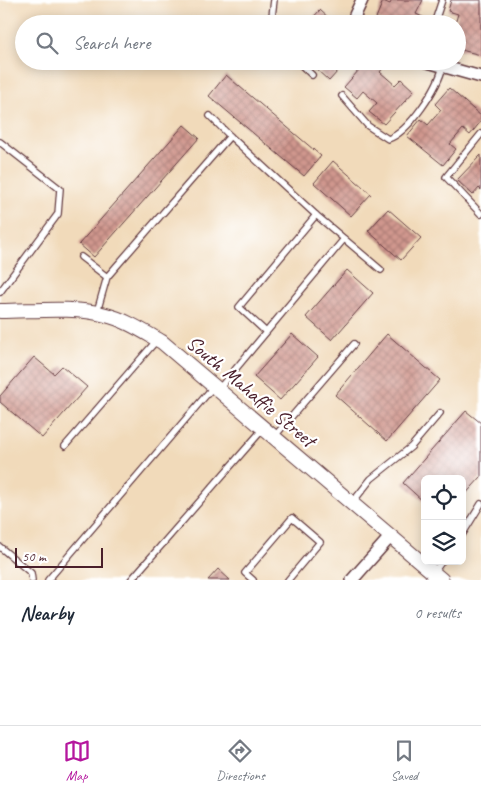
<!DOCTYPE html>
<style>
:root{--surface:#fff;--page:#f6f6f7;--text:#1f2937;--muted:#747a83;--line:#e0e1e3;--accent:#b5179e}
body{margin:0;font-family:Caveat,sans-serif;background:var(--page);color:var(--text)}
.controls{position:absolute;right:15px;bottom:15px;display:grid;overflow:hidden;border-radius:8px;box-shadow:0 2px 12px #0003}
.controls button{width:45px;height:45px;display:grid;place-items:center;padding:0;border:0;border-bottom:1px solid var(--line);background:var(--surface);color:var(--text);font:25px sans-serif}
.scale{position:absolute;left:15px;bottom:12px;width:88px;box-sizing:border-box;padding-left:5px;border:2px solid #4a1f2b;border-top:0;font-size:14px;line-height:18px;white-space:nowrap;color:#4a1f2b;-webkit-text-stroke:4px #fff;paint-order:stroke}
.list{margin:0;padding:0;list-style:none}
h2{display:flex;justify-content:space-between;align-items:center;height:65px;margin:0;padding:0 20px;font-size:21px}
h2 small{font-size:16px;font-weight:400;color:var(--muted)}
.icon{flex:none;width:28px;height:28px;fill:none;stroke:currentColor;stroke-width:2;stroke-linecap:round;stroke-linejoin:round}
.map{position:relative;flex:none;width:481px;height:580px;overflow:hidden}
.search{position:absolute;background:var(--surface);box-shadow:0 2px 12px #0003;left:15px;right:15px;top:15px;height:55px;display:flex;align-items:center;gap:12px;box-sizing:border-box;padding:0 18px;border-radius:28px;color:var(--muted);font-size:19px}
.sheet{height:145px;background:var(--surface)}
nav{display:flex;justify-content:space-around;align-items:center;box-sizing:border-box;height:70px;border-top:1px solid var(--line);background:var(--surface);font-size:14px;color:var(--muted)}
nav a{display:grid;justify-items:center;gap:2px}
nav .on{color:var(--accent)}
.map>svg:first-child{display:block}
.building{fill:url(#building-cross-hatch)}
.lines{fill:none;stroke-linecap:round;stroke-linejoin:round}
.service-casing{stroke:#633b40;stroke-width:8}
.minor-casing{stroke:#633b40;stroke-width:14}
.tertiary-casing{stroke:#633b40;stroke-width:16}
.service{stroke:#fff;stroke-width:5.5}
.minor{stroke:#fff;stroke-width:11}
.tertiary{stroke:#fff;stroke-width:14}
.labels{text-anchor:middle;dominant-baseline:central;stroke-width:4.5;stroke-linejoin:round;paint-order:stroke}
.street-label{font-size:21px;fill:#4a1f2b;stroke:#fff}
</style>
<div class="map">
<svg width="481" height="580" viewBox="0 0 481 580">
<defs>
<pattern id="building-cross-hatch" width="8" height="8" patternUnits="userSpaceOnUse" patternTransform="scale(1.25)"><rect width="8" height="8" fill="#d0978e"/><path d="M0 0l8 8M0 8l8-8" fill="none" stroke="#ab7b74"/></pattern>
</defs>
<rect width="100%" height="100%" fill="#fff"/>
<filter id="ink" filterUnits="userSpaceOnUse"><feTurbulence type="fractalNoise" baseFrequency=".02" numOctaves="2"/><feDisplacementMap in="SourceGraphic" scale="10" xChannelSelector="R" yChannelSelector="G"/><feConvolveMatrix kernelMatrix="1 2 1 2 8 2 1 2 1" color-interpolation-filters="sRGB"/></filter>
<filter id="wash" filterUnits="userSpaceOnUse"><feTurbulence type="fractalNoise" baseFrequency=".0096" numOctaves="4" result="noise"/><feDisplacementMap in="SourceGraphic" scale="20" xChannelSelector="R" yChannelSelector="G"/><feGaussianBlur stdDeviation="1.12" result="paint"/><feColorMatrix in="noise" values="0 0 0 0 0 0 0 0 0 0 0 0 0 0 0 0 0 1.4 0 .05"/><feComposite in="paint" operator="in"/></filter>
<g filter="url(#wash)">
<rect width="100%" height="100%" fill="#f1daba"/>
<g id="blocks">
<g class="building">
<polygon points="392,0 423,0 416,14 425,18 423,24 389,24 376,18 383,1 390,4"/>
<polygon points="451,0 481,0 481,55 457,49 457,24 455,24 458,14 448,11"/>
<polygon points="320,10 332,21 330,24 307,24"/>
<polygon points="321,61 347,61 329,81 315,68"/>
<polygon points="367,61 383,61 386,64 380,72 395,85 401,79 414,91 384,124 369,112 377,103 363,91 357,98 344,87"/>
<polygon points="226,75 321,156 304,176 209,96"/>
<polygon points="449,88 481,116 481,121 470,135 463,129 450,144 456,149 443,165 407,136 421,119 428,125 441,110 435,104"/>
<polygon points="184,125 199,138 94,257 79,244"/>
<polygon points="481,155 481,190 479,188 473,195 457,180"/>
<polygon points="333,161 371,194 351,216 314,183"/>
<polygon points="388,209 421,238 401,260 368,231"/>
<polygon points="347,270 373,293 332,340 306,317"/>
<polygon points="292,334 318,357 280,400 254,377"/>
<polygon points="387,334 440,380 387,441 335,395"/>
<polygon points="34,357 54,374 62,366 87,387 42,438 0,402 0,396"/>
<polygon points="466,411 481,423 481,477 462,498 462,479 425,479 425,503 403,483"/>
<polygon points="218,569 230,580 208,580"/>
</g>
</g>
</g>
<g filter="url(#ink)">
<use href="#blocks" fill-opacity="0" stroke="#633b40" stroke-width="1"/>
<g class="lines">
<g class="service-casing">
<g id="service">
<polyline points="271,24 274,0"/>
<polyline points="434,24 442,0"/>
<polyline points="297,61 312,75"/>
<path d="M 342,96 L 368,126 L 388,139 C 409,132 438,88 443,66"/>
<polyline points="210,116 230,136"/>
<polyline points="481,134 446,177 481,214"/>
<polyline points="0,142 60,189 58,214 0,292"/>
<polyline points="81,257 107,277"/>
<polyline points="97,312 107,277 230,136 316,215 381,270"/>
<polyline points="266,332 239,307 316,215"/>
<polyline points="218,390 344,239"/>
<polyline points="274,437 354,344"/>
<polyline points="65,446 157,340"/>
<polyline points="352,503 371,479 411,447 440,413"/>
<polyline points="462,535 481,504"/>
<polyline points="0,547 31,573 32,580"/>
<polyline points="48,580 214,386"/>
<polyline points="131,580 263,429"/>
<polyline points="253,580 245,573 292,518 320,542 288,580"/>
<polyline points="428,580 442,561"/>
</g>
</g>
<g class="minor-casing">
<g id="minor">
<polyline points="357,24 355,15 362,0"/>
<polyline points="424,61 481,77"/>
<polyline points="352,580 391,536"/>
</g>
</g>
<g class="tertiary-casing">
<path id="tertiary" d="M 0,311 C 34,311 72,306 106,315 C 126,320 144,332 162,342 L 442,580"/>
</g>
<use href="#service" class="service"/>
<use href="#minor" class="minor"/>
<use href="#tertiary" class="tertiary"/>
</g>
</g>
<g class="labels">
<g class="street-label">
<text transform="translate(251 391) rotate(40)">South Mahaffie Street</text>
</g>
</g>
</svg>
<div class="controls">
<button><svg class="icon" aria-label="locate" viewBox="0 0 24 24"><circle cx="12" cy="12" r="6"/><path d="M12 2v4M12 18v4M2 12h4M18 12h4"/></svg></button>
<button><svg class="icon" aria-label="layers" viewBox="0 0 24 24"><path d="M12 4l9 5-9 5-9-5zM3 14l9 5 9-5"/></svg></button>
</div>
<div class="scale">50 m</div>
<div class="search"><svg class="icon" aria-label="search" viewBox="0 0 24 24"><circle cx="10" cy="10" r="6"/><path d="M15 15l6 6"/></svg>Search here</div>
</div>
<section class="sheet">
<h2>Nearby<small>0 results</small></h2>
<ul class="list">
</ul>
</section>
<nav>
<a class="on"><svg class="icon" aria-label="map" viewBox="0 0 24 24"><path d="M3 6l6-2 6 2 6-2v14l-6 2-6-2-6 2zM9 4v14M15 6v14"/></svg>Map</a>
<a><svg class="icon" aria-label="directions" viewBox="0 0 24 24"><path d="M12 3l9 9-9 9-9-9zM9 14v-3h6M13 9l2 2-2 2"/></svg>Directions</a>
<a><svg class="icon" aria-label="saved" viewBox="0 0 24 24"><path d="M7 4h10v16l-5-4-5 4z"/></svg>Saved</a>
</nav>
